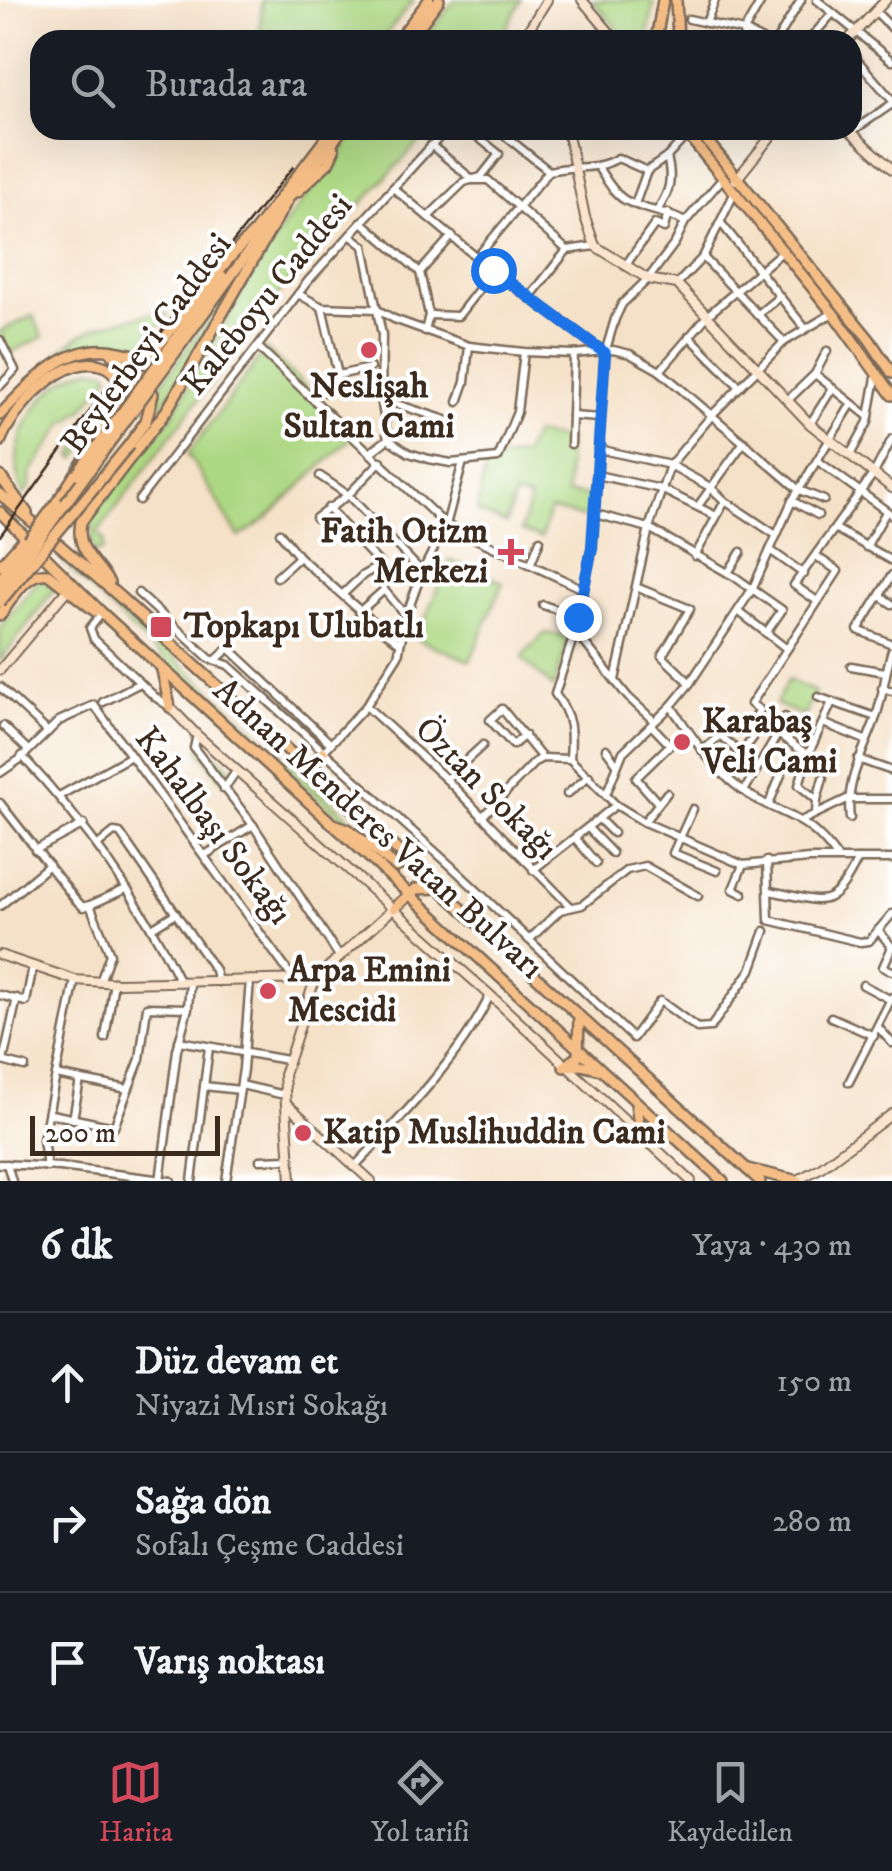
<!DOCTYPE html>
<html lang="tr">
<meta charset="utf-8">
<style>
:root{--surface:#171b24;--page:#20242c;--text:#f1f3f6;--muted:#9ea1a6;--line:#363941;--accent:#d1495b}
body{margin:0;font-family:"IM FELL DW Pica",serif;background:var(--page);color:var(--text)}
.scale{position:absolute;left:30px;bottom:25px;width:190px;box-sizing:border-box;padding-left:10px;border:5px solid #3b2a1e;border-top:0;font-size:28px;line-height:35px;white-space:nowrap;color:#3b2a1e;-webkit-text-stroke:8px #fff;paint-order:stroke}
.stop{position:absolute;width:30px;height:30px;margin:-22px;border:8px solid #1a73e8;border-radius:50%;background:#fff}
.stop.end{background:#1a73e8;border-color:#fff;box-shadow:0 2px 10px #0008}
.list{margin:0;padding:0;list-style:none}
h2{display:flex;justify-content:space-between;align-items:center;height:130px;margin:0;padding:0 40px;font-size:42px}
h2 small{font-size:32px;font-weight:400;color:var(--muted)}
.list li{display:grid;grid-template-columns:65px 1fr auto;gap:30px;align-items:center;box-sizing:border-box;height:140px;padding:0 40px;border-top:2px solid var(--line)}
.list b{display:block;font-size:38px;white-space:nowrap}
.list p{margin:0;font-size:32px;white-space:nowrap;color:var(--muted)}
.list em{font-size:32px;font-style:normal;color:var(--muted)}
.icon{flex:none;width:55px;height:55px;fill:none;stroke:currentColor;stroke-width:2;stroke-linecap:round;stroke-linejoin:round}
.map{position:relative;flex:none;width:892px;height:1181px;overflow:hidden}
.search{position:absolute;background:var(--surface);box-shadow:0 10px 40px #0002;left:30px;right:30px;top:30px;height:110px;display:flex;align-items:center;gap:25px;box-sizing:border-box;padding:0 35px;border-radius:30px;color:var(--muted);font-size:38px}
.sheet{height:550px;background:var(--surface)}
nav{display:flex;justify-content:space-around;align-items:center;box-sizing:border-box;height:140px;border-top:2px solid var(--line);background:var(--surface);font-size:28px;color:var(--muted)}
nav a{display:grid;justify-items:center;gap:5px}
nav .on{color:var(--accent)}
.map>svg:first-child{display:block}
.green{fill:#add883;stroke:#748150;stroke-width:2.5}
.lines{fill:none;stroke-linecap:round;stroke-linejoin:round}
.street-casing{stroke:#7c6a59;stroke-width:11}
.secondary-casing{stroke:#7c6a59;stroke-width:12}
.primary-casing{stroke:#7c6a59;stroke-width:14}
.street{stroke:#fff;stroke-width:6}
.secondary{stroke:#fbe5cf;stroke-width:8}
.primary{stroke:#f6be87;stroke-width:9}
.tram{stroke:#3b2a1e;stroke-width:2.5}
.primary-bridge-casing{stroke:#7c6a59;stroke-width:14;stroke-linecap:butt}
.primary-bridge{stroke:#f6be87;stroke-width:9}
.route{stroke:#1a73e8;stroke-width:12}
.poi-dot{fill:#d1495b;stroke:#fff;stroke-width:4}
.labels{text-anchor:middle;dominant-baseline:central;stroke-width:8;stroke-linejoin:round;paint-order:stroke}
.street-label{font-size:35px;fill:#3b2a1e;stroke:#fff}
.poi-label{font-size:35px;font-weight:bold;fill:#3b2a1e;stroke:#fff;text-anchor:start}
</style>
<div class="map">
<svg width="892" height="1181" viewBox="0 0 892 1181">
<rect width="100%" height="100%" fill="#fff"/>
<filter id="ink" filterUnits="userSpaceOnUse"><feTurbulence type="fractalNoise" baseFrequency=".01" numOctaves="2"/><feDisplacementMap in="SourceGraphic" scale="20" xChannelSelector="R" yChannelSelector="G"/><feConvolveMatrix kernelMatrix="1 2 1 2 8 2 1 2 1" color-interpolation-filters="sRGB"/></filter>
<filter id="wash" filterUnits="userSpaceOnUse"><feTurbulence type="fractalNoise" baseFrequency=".0048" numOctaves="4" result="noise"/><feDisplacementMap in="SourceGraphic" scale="40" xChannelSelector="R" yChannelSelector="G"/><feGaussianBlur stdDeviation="2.25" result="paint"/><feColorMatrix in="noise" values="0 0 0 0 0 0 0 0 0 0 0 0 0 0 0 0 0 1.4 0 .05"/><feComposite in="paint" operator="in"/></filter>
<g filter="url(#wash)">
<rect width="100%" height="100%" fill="#f5e1c7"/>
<g class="green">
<polygon points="262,0 414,0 381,40 264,40 260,37"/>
<polygon points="455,0 521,0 500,40 423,40"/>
<polygon points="592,0 648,0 654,3 647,40 627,40"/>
<polygon points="353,130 430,130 281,291 97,533 104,540 103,550 96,552 91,543 94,515 173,414 245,287 287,221 312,189 334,168"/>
<polygon points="246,267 152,423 159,406 159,387"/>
<path d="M 161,312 L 169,315 L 136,350 L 104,346 L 47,366 C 82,323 109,323 161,312 Z"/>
<polygon points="33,316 43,337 7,354 0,331"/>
<polygon points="266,349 355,434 265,520 239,537 188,454"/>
<path d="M 92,368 L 107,371 L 110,375 L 81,412 L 78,411 L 72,419 L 66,421 L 31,472 L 30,486 L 24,495 C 0,446 40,380 92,368 Z"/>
<polygon points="115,384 115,391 91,439 76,459 72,456 86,435 85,430 91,422 88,419"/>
<polygon points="534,434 568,439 567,494 592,496 591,519 550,510 541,538 521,531 530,499 515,495 506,523 477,512 486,462 524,454"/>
<path d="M 68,560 L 393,857 L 390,861 C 279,764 168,667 64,563 Z"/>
<polygon points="449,560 503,582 470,661 417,639"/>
<polygon points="40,578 55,588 0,661 0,627"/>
<polygon points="545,633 570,637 553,687 524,661 523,656"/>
<polygon points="788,680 815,692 804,716 776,704"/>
<polygon points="202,744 233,770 225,784 199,750"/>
</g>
</g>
<g filter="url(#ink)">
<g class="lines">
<g class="street-casing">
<g id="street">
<polyline points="817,0 892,61"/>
<polyline points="875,11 892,28"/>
<polyline points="689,19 744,31 762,40"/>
<polyline points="706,23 715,0"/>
<polyline points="743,40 744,31 762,0"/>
<polyline points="777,40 801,0"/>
<polyline points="809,40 832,14"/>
<polyline points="852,54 892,100"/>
<path d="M 498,130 L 549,171 C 576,164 594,172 618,158 L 647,171 L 667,157 L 687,135"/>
<polyline points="851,132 892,104"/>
<polyline points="510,139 517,130"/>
<polyline points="431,145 473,180 488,180 567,250 595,246"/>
<path d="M 599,169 C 606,179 614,194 625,200 C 644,211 666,211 685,222"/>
<polyline points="393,188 493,271 604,352"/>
<polyline points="635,204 647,171"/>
<path d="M 657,211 C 670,191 673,180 667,157"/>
<polyline points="428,217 464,182 481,177 499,154 469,130"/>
<polyline points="362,222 420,272"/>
<polyline points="721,223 805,328"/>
<polyline points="350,235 364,246 382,335 381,399 388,439 409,453 429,459 451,463 498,458 517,412 524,352"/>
<polyline points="477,257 549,171"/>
<polyline points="703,257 784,342"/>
<polyline points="625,266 655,224 664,228 668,213"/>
<polyline points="420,272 429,315 425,331"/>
<polyline points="420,272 452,236"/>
<polyline points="677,284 703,257 734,194"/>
<polyline points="298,294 322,307 376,309 394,319 469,346 524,352 574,354 613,350 630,354 660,371 799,490 824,500"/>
<polyline points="530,297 567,250"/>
<polyline points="322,307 338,375"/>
<polyline points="429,315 458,316 493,271"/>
<polyline points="757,315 779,297"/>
<polyline points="689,336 740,387"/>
<polyline points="0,340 15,370 0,386"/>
<polyline points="259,348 446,525 583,589"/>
<polyline points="574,354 572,416 599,418"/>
<polyline points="660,371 708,315 783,251"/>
<polyline points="815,374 869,417"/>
<polyline points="325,392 338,375 370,368"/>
<polyline points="381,399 446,420"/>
<polyline points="787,401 815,374 827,351"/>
<polyline points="458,402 465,382 469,346"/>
<polyline points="810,424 832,389"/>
<polyline points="571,444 572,416"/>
<polyline points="598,449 670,465 710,487 725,501 776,535"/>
<polyline points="371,452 388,439"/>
<polyline points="850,455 868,422 877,372"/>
<polyline points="818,461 892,515"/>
<polyline points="597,475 661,489 716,516"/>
<polyline points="320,476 348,495 422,572"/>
<polyline points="139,500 308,281 446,130"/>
<polyline points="792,501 818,515"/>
<polyline points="698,506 744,442"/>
<polyline points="328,508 381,565 384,590 405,615"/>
<polyline points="595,514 649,528 735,577 782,610 766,633"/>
<polyline points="316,518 348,495 381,461"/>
<polyline points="836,529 892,561"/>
<polyline points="866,547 886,512"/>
<polyline points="770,550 804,574"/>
<polyline points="695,556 725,501"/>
<path d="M 299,557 C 333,586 364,616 400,643"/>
<polyline points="531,563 540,540"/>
<polyline points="728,573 741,552"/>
<polyline points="892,575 858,630 892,644"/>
<polyline points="277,577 299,557 280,533"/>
<polyline points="636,587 690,609 662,656 690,683"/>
<polyline points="138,593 210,659 228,665 450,865 633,1038 660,1001 697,1028 711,1027 751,970 765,931"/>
<polyline points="343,594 363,575 381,565"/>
<polyline points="880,596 892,604"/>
<polyline points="817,601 794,585 874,473 892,439"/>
<polyline points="543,605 578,617"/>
<polyline points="738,611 787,649 838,571 816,556"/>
<polyline points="359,612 384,590"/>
<polyline points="102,613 90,628 94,639 155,697 170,707"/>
<polyline points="574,635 580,637 628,697 654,721"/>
<polyline points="216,660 229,648 330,743"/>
<polyline points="851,666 885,672"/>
<polyline points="615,680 649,528 670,465 713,414 784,342 833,313"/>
<polyline points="0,687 48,732"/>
<polyline points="882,688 892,691"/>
<polyline points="818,697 832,702"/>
<polyline points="103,702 140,683"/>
<polyline points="366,706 446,779 571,907"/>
<path d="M 671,706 C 692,736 712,769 742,790 C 783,819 804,811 837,857"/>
<polyline points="752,722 760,710 751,704 787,649"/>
<polyline points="823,723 865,740"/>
<polyline points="651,725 670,745 636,778 658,803"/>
<polyline points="3,726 28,750"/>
<polyline points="778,734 785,717"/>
<polyline points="197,735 194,748 253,825 339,956"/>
<polyline points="525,735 513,745 490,720 502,709 542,758"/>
<polyline points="788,740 795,722"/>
<polyline points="606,749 617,764"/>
<polyline points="703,751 720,735 740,753"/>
<polyline points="323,752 366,706 398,656 406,616 422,572 446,525 463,462"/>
<path d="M 22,756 C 86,824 139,898 180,982"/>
<path d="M 570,759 C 572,731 572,716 555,694 L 574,635 L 592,548 L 605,353 L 615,319 L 622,304 L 648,279 L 675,243 L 685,222 L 722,179"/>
<polyline points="570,759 616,805 644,822 743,865 809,859 892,859"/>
<polyline points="858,759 892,771"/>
<polyline points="0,773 19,760 59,721 94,705 292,977"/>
<polyline points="724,775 753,738"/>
<polyline points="446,779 483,745"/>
<polyline points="224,789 237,770"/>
<polyline points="744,791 778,734 808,755"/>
<polyline points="607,792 623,752 671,706 690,683 753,588 792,501 851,405"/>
<polyline points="567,794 589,776"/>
<polyline points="59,796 131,756"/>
<polyline points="817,800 823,778"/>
<polyline points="0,803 75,899 83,907 90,905"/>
<polyline points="769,804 781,775"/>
<polyline points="693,809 673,853 717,871"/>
<polyline points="816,813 817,800 799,785 808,755 832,702 876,717"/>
<polyline points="482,817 535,762 542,758 570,759"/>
<path d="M 850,818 C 845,783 863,753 875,720 C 883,698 885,672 892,650"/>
<polyline points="599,819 613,833"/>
<polyline points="803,820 847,799 892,799"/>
<polyline points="644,822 667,793"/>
<polyline points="588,828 612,853"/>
<polyline points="575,838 596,863"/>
<polyline points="98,845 114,832 120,833 215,970 218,982"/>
<polyline points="35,850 84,824"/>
<polyline points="205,855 253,825"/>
<polyline points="767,861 769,920 860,942 869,941 892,914"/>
<polyline points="743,865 733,889 743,894"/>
<polyline points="533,870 616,805"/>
<path d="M 770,891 C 824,901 831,914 858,859"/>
<polyline points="90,905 110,954 100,982"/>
<polyline points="90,905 126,889"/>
<polyline points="0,906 49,865"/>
<polyline points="152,928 176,913"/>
<polyline points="878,930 892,947"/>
<polyline points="529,940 560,910 582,905 627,870 645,866 698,896"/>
<polyline points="892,947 883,967 892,971"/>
<polyline points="863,985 891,1000"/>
<polyline points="0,995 26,1002 33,966"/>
<polyline points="831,1017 874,1036"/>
<polyline points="878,1027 892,1043"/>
<polyline points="105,1038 114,982"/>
<polyline points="179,1041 287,1060"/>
<polyline points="2,1061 25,1067"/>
<polyline points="3,1061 17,998"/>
<polyline points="56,1075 128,1089"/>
<polyline points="849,1082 892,997"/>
<polyline points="241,1085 280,1094"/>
<polyline points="204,1086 240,1090"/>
<polyline points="51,1114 114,1127 140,1059 147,1007 188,1008"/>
<polyline points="73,1119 80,1080"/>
<polyline points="260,1160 289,1159"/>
<polyline points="0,1164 60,1167 171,1181"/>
<polyline points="7,1164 12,1181"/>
<polyline points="47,1167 43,1140 75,980"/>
<path d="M 354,1167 C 400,1119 463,1054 490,995"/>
<polyline points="160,1181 177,1050 188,1008 190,982"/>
<polyline points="192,1181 209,1047"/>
<polyline points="226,1181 243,1069 250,980"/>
</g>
</g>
<g class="secondary-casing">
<g id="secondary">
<polyline points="582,0 616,40"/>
<polyline points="522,40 547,0"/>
<polyline points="848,40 886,0"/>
<polyline points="567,130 585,217 595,246 648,279 677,284 810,424 892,488"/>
<polyline points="849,130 892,169"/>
<polyline points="736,180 776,130"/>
<polyline points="0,670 67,590"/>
<polyline points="170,707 197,735 490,995 691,1181"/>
<polyline points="0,955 75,980 118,983 315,979 394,908"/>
<polyline points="288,1105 371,1181"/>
<polyline points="798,1180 820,1168 892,1114"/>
<polyline points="291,1181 284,1075 315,979"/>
</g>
</g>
<g class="primary-casing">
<g id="primary">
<polyline points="676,0 678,40"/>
<polyline points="398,40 429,0"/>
<polyline points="409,40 439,0"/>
<polyline points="656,40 663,0"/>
<polyline points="684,130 833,313 892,395"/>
<polyline points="698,130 869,339 892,373"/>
<polyline points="297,192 328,163 334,150 331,144"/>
<polyline points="252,235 332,130"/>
<polyline points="112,355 143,375 153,394 146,421 129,445"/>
<polyline points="157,365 222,276"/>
<polyline points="164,368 279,210 342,130"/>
<path d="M 0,415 C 28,386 61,347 106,350 C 124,351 136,359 153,352 L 227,261 L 252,234"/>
<path d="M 0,442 C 12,410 66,348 106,367 C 113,371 118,377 119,386 C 121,406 70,483 57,502"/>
<polyline points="0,476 27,513"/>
<polyline points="0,494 120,597 760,1181"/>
<polyline points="0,512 102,613 723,1181"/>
<path d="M 109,583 C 96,561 75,550 81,522 L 167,410 L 287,201"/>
<path d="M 0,615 C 13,599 25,571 48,574 L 95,611"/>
<polyline points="162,670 170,707"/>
<polyline points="309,769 323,752"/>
<polyline points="334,824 348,829 396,867 402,864 403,857"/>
<polyline points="394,908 416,889 438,888"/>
<polyline points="567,1066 581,1065 601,1070"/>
<polyline points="564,1067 578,1056 579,1016"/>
<polyline points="636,1103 640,1134"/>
<polyline points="649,1143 671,1134"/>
<polyline points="747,1169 798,1181"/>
</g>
</g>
<use href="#street" class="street"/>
<use href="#secondary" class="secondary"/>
<use href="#primary" class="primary"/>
<polyline class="tram" points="0,536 105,390 161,332 293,167"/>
<g class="primary-bridge-casing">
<g id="primary-bridge">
<polyline points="77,474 157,365"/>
<polyline points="0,566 22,541"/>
<polyline points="0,580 57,502"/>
<polyline points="0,593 164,368"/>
<polyline points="0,602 129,445"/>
</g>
</g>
<use href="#primary-bridge" class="primary-bridge"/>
</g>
</g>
<g class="lines" filter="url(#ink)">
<polyline class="route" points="493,270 605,353 592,548 578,617"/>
</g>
<g class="poi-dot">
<circle cx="369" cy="350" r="10"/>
<path d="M506 537h10v10h10v10h-10v10h-10v-10h-10v-10h10z"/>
<rect x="149" y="615" width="24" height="24" rx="5"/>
<circle cx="682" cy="742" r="10"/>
<circle cx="268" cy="991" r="10"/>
<circle cx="303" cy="1133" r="10"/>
</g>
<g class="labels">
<g class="street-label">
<text transform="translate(268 295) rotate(-51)">Kaleboyu Caddesi</text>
<text transform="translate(147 344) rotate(-54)">Beylerbeyi Caddesi</text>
<text transform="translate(486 789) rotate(45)">Öztan Sokağı</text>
<text transform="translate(213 826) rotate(53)">Kahalbaşı Sokağı</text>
<text transform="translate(378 829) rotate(42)">Adnan Menderes Vatan Bulvarı</text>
</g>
<g class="poi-label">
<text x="369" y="387" text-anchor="middle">Neslişah<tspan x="369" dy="40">Sultan Cami</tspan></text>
<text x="488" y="532" text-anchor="end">Fatih Otizm<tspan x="488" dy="40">Merkezi</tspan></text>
<text x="184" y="627">Topkapı Ulubatlı</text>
<text x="702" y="722">Karabaş<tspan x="702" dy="40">Veli Cami</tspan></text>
<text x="288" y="971">Arpa Emini<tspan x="288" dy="40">Mescidi</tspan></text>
<text x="323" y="1133">Katip Muslihuddin Cami</text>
</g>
</g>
</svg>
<div class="scale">200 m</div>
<div class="stop" style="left:493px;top:270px"></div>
<div class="stop end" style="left:578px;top:617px"></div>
<div class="search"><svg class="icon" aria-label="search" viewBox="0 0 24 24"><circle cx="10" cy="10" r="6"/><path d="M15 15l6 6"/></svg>Burada ara</div>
</div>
<section class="sheet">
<h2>6 dk<small>Yaya · 430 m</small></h2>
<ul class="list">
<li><svg class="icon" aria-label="ahead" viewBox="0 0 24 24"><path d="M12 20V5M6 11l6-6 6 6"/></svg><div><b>Düz devam et</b><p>Niyazi Mısri Sokağı</p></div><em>150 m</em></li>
<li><svg class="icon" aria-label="right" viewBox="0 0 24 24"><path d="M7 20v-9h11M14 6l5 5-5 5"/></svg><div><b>Sağa dön</b><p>Sofalı Çeşme Caddesi</p></div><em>280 m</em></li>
<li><svg class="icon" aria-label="arrive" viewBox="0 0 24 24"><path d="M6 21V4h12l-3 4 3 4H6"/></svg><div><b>Varış noktası</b></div></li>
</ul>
</section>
<nav>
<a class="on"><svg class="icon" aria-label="map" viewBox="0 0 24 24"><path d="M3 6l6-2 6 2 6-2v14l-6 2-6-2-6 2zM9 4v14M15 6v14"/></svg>Harita</a>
<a><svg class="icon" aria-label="directions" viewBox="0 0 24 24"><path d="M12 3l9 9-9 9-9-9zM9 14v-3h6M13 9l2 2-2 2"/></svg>Yol tarifi</a>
<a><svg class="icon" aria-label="saved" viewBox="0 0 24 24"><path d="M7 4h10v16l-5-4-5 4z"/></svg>Kaydedilen</a>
</nav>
